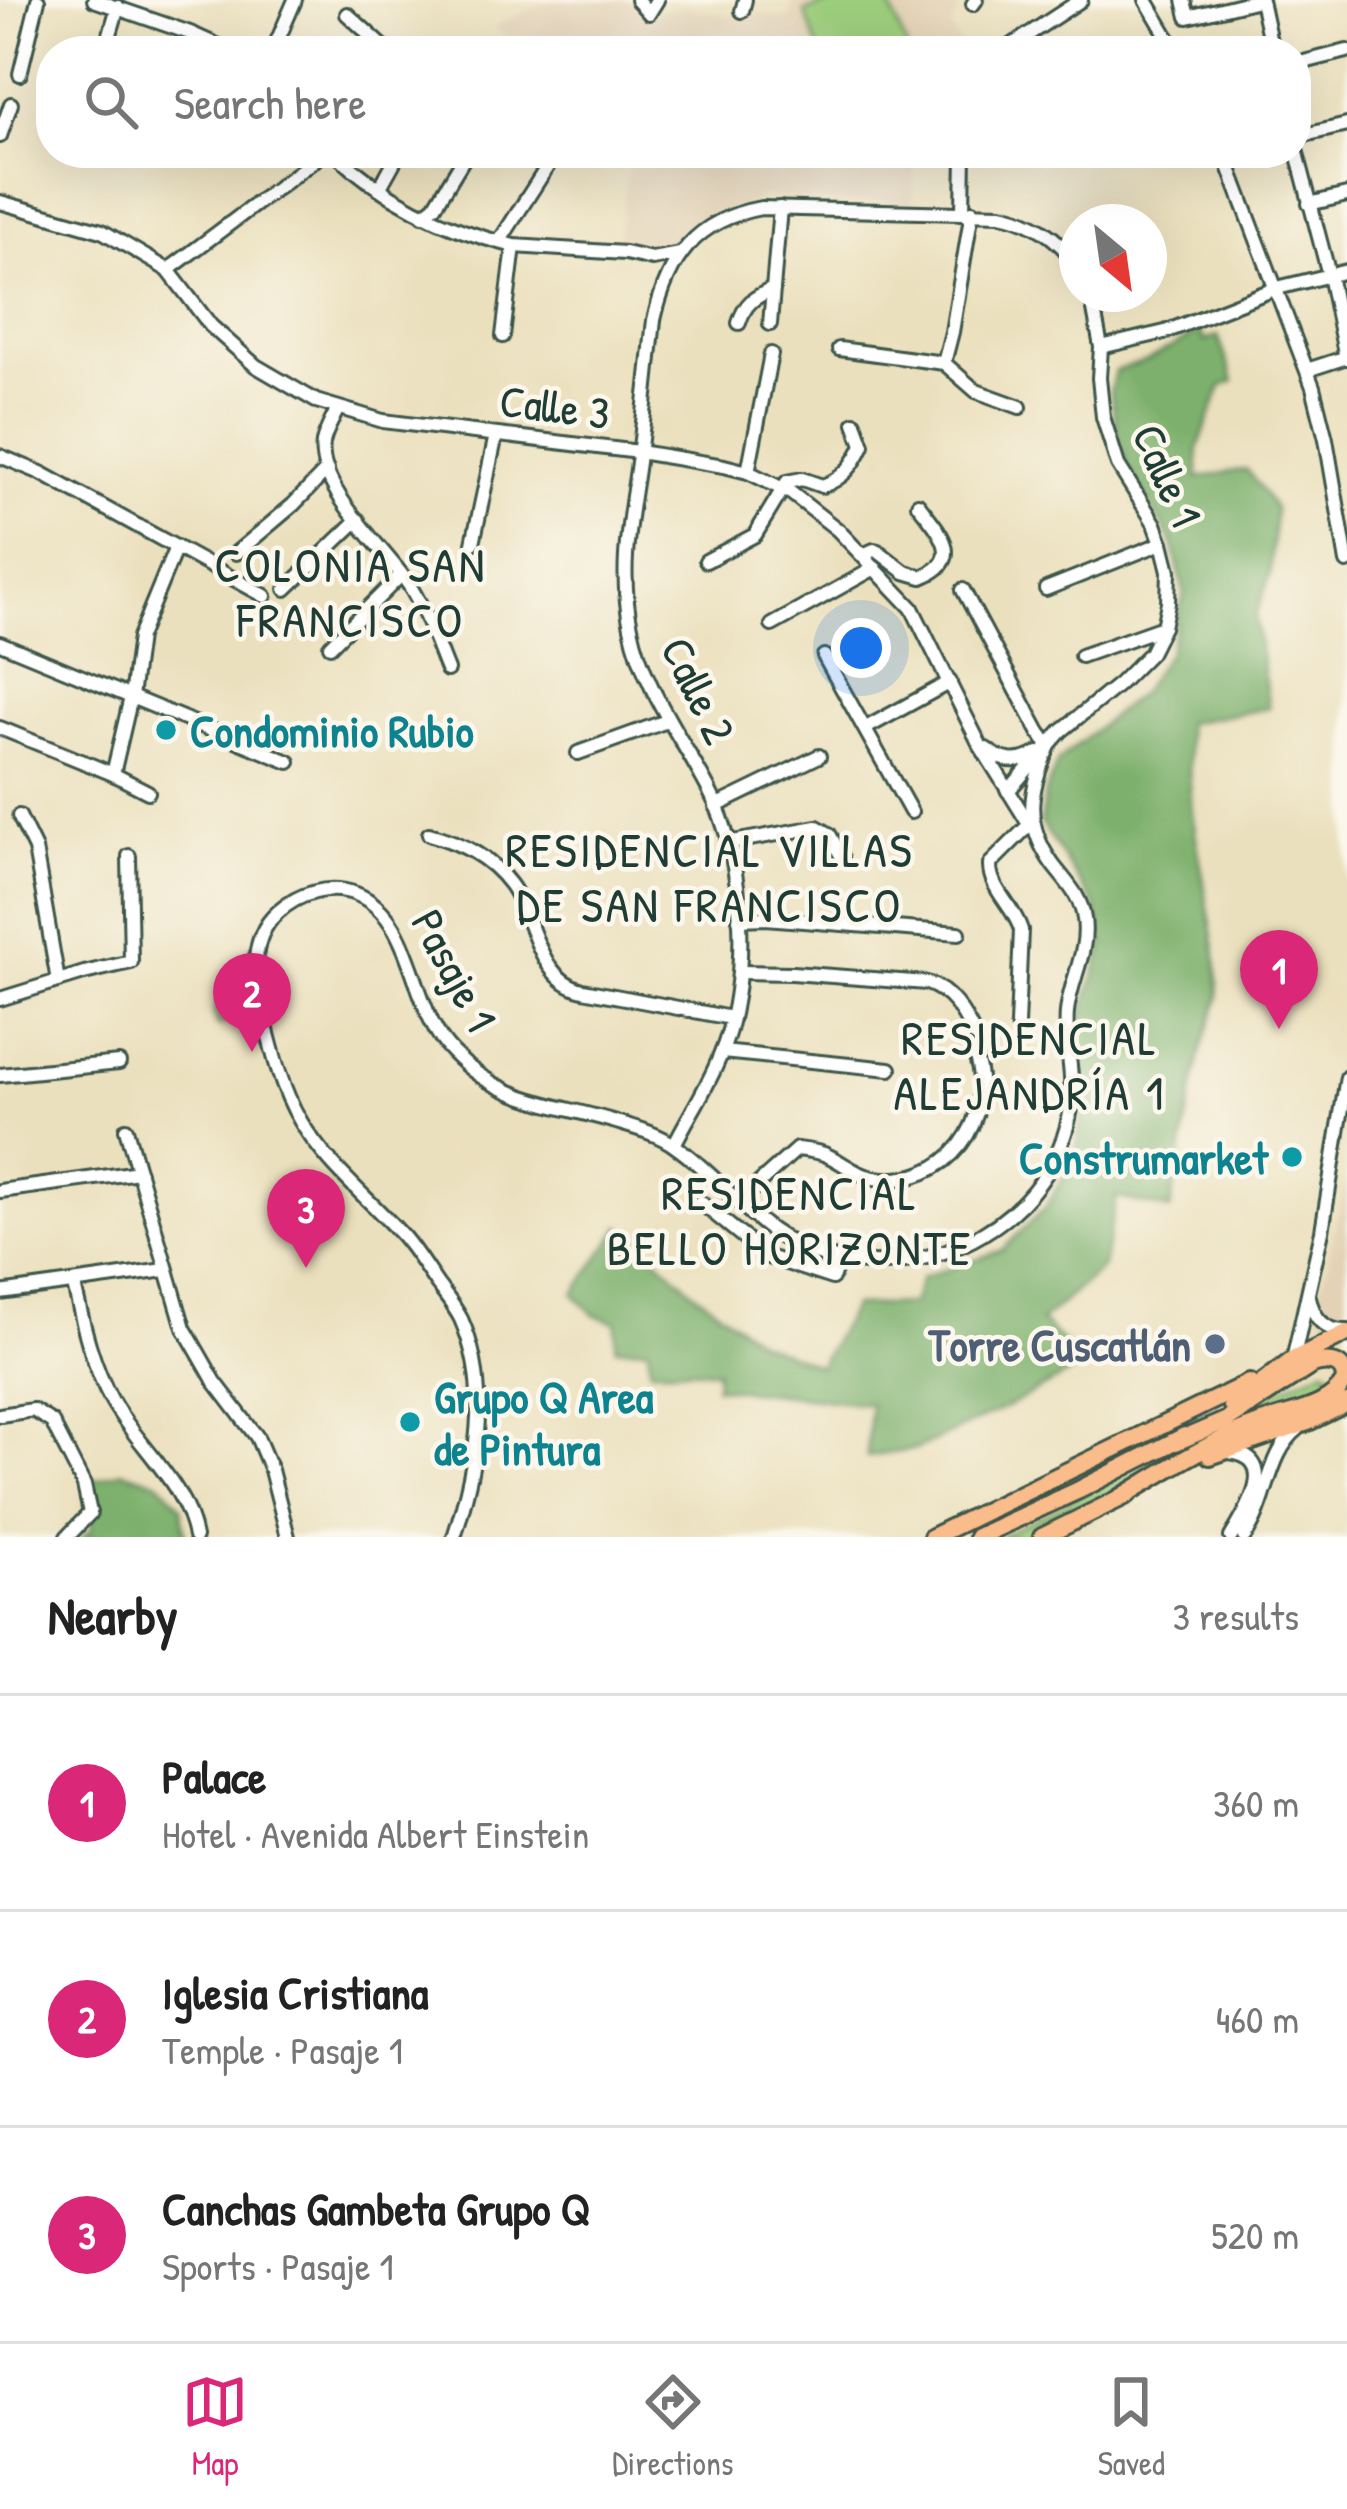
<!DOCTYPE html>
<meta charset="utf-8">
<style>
:root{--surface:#fff;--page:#f6f6f6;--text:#222;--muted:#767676;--line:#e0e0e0;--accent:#db2777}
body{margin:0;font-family:"Patrick Hand",sans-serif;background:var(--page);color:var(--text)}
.compass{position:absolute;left:1059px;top:204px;width:108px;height:108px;border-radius:50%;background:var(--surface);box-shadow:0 12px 48px #0002;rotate:151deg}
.you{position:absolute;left:861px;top:648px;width:42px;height:42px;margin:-30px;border:9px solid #fff;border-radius:50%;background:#1a73e8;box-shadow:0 0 0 18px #1a73e833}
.badge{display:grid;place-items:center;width:78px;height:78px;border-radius:50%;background:var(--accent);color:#fff;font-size:39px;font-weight:700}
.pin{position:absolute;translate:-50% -99px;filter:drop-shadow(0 3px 6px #0008)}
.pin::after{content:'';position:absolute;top:63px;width:42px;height:36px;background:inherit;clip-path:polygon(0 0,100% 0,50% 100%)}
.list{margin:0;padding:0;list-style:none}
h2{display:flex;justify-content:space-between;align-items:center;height:156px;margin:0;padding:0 48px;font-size:51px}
h2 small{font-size:39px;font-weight:400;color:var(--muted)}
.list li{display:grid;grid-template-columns:78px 1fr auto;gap:36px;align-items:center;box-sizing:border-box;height:216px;padding:0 48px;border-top:3px solid var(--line)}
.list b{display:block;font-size:45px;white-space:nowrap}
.list p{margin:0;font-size:39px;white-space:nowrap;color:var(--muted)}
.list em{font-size:39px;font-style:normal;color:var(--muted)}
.icon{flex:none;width:66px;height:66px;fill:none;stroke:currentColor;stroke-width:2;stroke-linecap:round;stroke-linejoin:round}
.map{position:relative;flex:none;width:1347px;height:1537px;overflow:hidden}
.search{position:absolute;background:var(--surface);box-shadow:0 12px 48px #0002;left:36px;right:36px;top:36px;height:132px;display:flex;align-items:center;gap:30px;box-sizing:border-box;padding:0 42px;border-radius:48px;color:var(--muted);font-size:45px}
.sheet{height:804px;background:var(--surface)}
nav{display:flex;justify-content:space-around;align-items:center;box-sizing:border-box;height:168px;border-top:3px solid var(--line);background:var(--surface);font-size:33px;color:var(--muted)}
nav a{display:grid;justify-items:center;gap:6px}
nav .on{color:var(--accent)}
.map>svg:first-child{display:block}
.built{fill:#e3d2b5}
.green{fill:#9ccd7c;stroke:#5e8558;stroke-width:3}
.forest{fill:#7db06c;stroke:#4e7650;stroke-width:3}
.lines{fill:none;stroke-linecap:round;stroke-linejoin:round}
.minor-casing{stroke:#3e5549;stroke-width:18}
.highway-casing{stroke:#3e5549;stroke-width:22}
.minor{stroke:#fff;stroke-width:12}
.highway{stroke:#f9bc8a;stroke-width:16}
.culture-dot{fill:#0f9aa8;stroke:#fbf7ec;stroke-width:4.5}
.service-dot{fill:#5c6f8a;stroke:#fbf7ec;stroke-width:4.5}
.labels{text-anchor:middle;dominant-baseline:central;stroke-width:9;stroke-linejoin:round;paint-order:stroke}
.street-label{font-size:45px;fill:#1f3d34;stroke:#fbf7ec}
.culture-label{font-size:45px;font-weight:bold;fill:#0d838f;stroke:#fbf7ec;text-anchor:start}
.service-label{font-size:45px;font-weight:bold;fill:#4e5e75;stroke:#fbf7ec;text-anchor:end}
.neighbourhood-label{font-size:48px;letter-spacing:3px;fill:#1f3d34;stroke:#fbf7ec}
</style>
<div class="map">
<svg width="1347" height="1537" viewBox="0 0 1347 1537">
<rect width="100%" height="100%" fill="#fbf7ec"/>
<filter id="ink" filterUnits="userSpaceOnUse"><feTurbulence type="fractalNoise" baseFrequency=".00833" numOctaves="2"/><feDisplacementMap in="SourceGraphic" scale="24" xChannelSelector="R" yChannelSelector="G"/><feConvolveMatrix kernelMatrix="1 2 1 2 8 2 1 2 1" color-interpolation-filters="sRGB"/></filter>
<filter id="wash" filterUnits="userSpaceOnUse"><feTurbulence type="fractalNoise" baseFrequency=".004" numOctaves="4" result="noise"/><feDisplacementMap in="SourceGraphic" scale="48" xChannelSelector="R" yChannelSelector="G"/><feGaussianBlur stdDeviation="2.7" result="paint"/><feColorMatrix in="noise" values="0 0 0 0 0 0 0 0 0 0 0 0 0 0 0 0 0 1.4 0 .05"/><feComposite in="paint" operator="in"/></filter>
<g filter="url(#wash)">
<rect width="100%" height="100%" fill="#ebe0bd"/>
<g class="built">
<polygon points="551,0 629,0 649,22 659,10 689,7 748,19 750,12 789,18 794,0 962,0 951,28 964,51 517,51 494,26"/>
<polygon points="631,153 916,153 912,204 763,197 715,218 672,244 652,248 616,247"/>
<polygon points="1347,1179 1347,1321 1338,1325 1328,1323 1316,1306"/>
</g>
<g class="green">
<polygon points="838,0 888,0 908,51 819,51 805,12"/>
<polygon points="238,964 254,969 256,1014 218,1025 214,1011"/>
<polygon points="1325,1368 1336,1377 1332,1392 1223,1434 1026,1537 999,1537 1153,1460 1288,1385"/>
</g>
<g class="forest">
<polygon points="1201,331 1204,341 1218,336 1234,381 1221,387 1198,448 1198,478 1246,469 1275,509 1270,575 1255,617 1269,708 1186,723 1192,813 1216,954 1219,997 1200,1053 1170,1210 1116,1197 1103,1267 1041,1321 1085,1365 1011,1405 917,1449 867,1457 870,1404 715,1387 717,1370 650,1369 648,1347 616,1348 616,1322 593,1314 574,1294 621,1226 695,1293 760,1342 819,1366 853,1306 912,1304 921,1278 1002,1250 1045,1208 1075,1157 1085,1092 1074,1040 1104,945 1095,906 1041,823 1045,793 1058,761 1141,692 1169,651 1184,593 1172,542 1128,466 1119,442 1110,391 1115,371 1147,361"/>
<polygon points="122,1471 159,1482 181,1506 186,1537 81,1537 92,1530 86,1483"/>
</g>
</g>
<g filter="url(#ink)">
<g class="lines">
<g class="minor-casing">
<g id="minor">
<polyline points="94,0 190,33 230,51"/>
<polyline points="637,0 649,13 657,0"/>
<polyline points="1146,0 1176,51"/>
<polyline points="1184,0 1188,17 1258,0"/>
<polyline points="1261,0 1272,51"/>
<polyline points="973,4 976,0"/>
<polyline points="742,11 745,0"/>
<polyline points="347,14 388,51"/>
<polyline points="105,51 118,7"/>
<polyline points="273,51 295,0"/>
<polyline points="1003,51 1081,0"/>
<polyline points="1147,51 1168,37"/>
<polyline points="1296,64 1347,51"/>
<polyline points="20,74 38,0"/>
<polyline points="0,136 11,104"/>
<polyline points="1296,137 1347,125"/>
<polyline points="1296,149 1329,275 1346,358"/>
<path d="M 335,153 C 385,201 447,230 514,246 L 625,253 L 652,259 L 680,254"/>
<polyline points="1224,153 1313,387 1326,439 1347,562"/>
<polyline points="379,189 399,153"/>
<polyline points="0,202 102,231 168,270 211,326 256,366 316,401 383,421 639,452 724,466 748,472 791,493 838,530 912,608 980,745 1029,824"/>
<polyline points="1309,204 1347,195"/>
<polyline points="963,211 964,153"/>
<polyline points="423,215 435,206 467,153"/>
<polyline points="499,242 556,153"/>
<polyline points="168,270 324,153"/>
<path d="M 739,323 C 745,303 754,297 773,289"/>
<polyline points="770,324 780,208"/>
<polyline points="503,336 514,246"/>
<polyline points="1101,347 1165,332 1277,288 1347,271"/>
<polyline points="839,349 944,363 976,391 1020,407"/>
<polyline points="944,363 952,332 972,211"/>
<polyline points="1307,370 1347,357"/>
<path d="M 338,408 C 333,419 325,431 323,443 C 316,489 385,548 409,585 C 426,611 435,641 447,670"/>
<polyline points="0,456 41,473 265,596"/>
<polyline points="748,472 771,354"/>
<polyline points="473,543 496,435"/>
<polyline points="236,553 293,505 327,470"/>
<path d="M 863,555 L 874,550 L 878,551 L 905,572 L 922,577 C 968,559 937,529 918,504"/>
<path d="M 706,561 L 755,535 L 787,482 L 802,479 L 822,486 C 843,479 854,465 863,445 L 855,423"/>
<polyline points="286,589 358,520"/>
<polyline points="1046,589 1162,543"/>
<polyline points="963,590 1039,732 1049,746"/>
<polyline points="772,625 875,568"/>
<polyline points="0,643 289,762"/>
<polyline points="330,646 401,575"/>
<polyline points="824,656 911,812"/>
<polyline points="1081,656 1163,627"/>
<polyline points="0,728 113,774 148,792"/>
<polyline points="866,728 950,682"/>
<path d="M 986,749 C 1003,763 1019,764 1038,753"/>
<polyline points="578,753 667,721"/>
<polyline points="113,774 131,697 139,637 176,547"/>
<polyline points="1008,791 1061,731 1119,684 1150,653 1163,627 1168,603 1169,571 1162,543 1155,524 1118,465 1103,417 1099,378 1101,347 1091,294"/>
<polyline points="716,806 819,756"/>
<polyline points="19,816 35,849 58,981"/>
<path d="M 429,834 C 461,843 489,856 510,884 C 535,917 536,979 583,990 L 731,1018"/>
<polyline points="727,843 817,827 829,834 842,857"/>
<polyline points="739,919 765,918 959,933"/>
<path d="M 741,972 L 792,973 L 927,983 C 953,992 963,1013 975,1036"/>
<polyline points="0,999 84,973 131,962 129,856"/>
<path d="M 1017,1025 L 1021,930 C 1014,906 989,889 990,864 L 1030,824"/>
<polyline points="722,1052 890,1069"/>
<polyline points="0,1075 119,1063"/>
<polyline points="126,1129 184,1328 215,1382 257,1437 271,1470 288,1537"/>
<path d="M 674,1145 C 689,1115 708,1087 720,1056 C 751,984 746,859 709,790 C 681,736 643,688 631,627 C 618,566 631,516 639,455 C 645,410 649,365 654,320 C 668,259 695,220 761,208 L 1001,214 C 1032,220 1058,238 1077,264"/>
<polyline points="0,1191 139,1172"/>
<polyline points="700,1202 768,1257 832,1278 840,1260"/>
<path d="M 738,1202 L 797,1149 C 806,1150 815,1151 824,1154 C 842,1161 855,1175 874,1178 C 947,1189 999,1119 974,1052"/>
<path d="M 74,1285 C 83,1324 92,1365 112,1401 C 138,1447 186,1483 195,1537"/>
<polyline points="0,1293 165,1270"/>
<path d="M 1309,1297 C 1313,1317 1325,1332 1347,1331"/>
<polyline points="1293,1360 1322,1231 1347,1077"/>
<polyline points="0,1415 33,1410 52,1422 84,1485 90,1513 67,1537"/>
<path d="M 1229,1452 C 1282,1458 1246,1512 1231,1537"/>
<path d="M 454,1537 C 476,1467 492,1389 461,1319 C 455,1307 445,1295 437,1284 C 425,1267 414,1248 400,1233 C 367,1197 326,1164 301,1122 C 279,1085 270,1042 260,1001 C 253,971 252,935 278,912 C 299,893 329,884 356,894 C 417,918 409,1010 453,1053 C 502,1103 554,1103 616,1122 C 636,1128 659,1134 675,1146 C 730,1184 759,1240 828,1257 C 933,1284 1053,1219 1071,1108 C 1075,1076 1064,1044 1067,1012 C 1070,980 1089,952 1084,919 C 1081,896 1067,883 1053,865 C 1023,823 1029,790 1049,746"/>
<path d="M 1244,1537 C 1269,1504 1266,1454 1299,1428"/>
</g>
</g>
<g class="highway-casing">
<g id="highway">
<polyline points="1232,1406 1293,1360 1347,1333"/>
<polyline points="1210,1456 1308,1422 1347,1403"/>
<path d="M 1120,1498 C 1173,1466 1221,1434 1281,1417 C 1305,1410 1332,1404 1345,1381 C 1345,1361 1328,1360 1312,1365 L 1227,1420 L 1176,1442"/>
<polyline points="932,1537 1249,1383"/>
<polyline points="977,1537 1079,1490 1185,1436"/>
<polyline points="1042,1537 1127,1495"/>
</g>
</g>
<use href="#minor" class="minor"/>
<use href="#highway" class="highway"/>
</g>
</g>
<g class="culture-dot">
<circle cx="166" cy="730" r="12"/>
<circle cx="1292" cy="1157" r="12"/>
<circle cx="410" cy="1422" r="12"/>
</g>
<circle class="service-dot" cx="1215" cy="1344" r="12"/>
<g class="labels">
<g class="street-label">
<text transform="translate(555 406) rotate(7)">Calle 3</text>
<text transform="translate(1168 475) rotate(66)">Calle 1</text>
<text transform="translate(699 690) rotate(64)">Calle 2</text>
<text transform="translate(455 970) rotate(62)">Pasaje 1</text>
</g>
<g class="culture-label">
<text x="190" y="730">Condominio Rubio</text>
<text x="1268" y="1157" text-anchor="end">Construmarket</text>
<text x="434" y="1396">Grupo Q Area<tspan x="434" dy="52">de Pintura</tspan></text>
</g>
<g class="service-label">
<text x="1191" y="1344">Torre Cuscatlán</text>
</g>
<g class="neighbourhood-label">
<text x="351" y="564">COLONIA SAN<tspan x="351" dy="55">FRANCISCO</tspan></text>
<text x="710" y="849">RESIDENCIAL VILLAS<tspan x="710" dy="55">DE SAN FRANCISCO</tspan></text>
<text x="1030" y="1037">RESIDENCIAL<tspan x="1030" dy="55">ALEJANDRÍA 1</tspan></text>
<text x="790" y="1192">RESIDENCIAL<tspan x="790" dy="55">BELLO HORIZONTE</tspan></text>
</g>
</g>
</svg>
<svg class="compass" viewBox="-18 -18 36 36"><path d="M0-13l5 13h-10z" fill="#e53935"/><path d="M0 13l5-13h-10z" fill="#767676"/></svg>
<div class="you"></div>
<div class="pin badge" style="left:1279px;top:1029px">1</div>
<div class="pin badge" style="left:252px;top:1052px">2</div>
<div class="pin badge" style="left:306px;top:1268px">3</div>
<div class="search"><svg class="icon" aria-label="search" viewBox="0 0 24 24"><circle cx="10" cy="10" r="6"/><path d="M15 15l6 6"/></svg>Search here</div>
</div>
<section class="sheet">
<h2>Nearby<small>3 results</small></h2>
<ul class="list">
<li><span class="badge">1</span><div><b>Palace</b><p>Hotel · Avenida Albert Einstein</p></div><em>360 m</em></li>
<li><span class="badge">2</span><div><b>Iglesia Cristiana</b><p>Temple · Pasaje 1</p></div><em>460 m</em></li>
<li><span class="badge">3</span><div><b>Canchas Gambeta Grupo Q</b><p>Sports · Pasaje 1</p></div><em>520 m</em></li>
</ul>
</section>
<nav>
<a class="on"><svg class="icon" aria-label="map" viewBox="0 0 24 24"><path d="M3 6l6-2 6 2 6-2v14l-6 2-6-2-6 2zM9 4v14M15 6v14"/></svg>Map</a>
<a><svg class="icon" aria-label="directions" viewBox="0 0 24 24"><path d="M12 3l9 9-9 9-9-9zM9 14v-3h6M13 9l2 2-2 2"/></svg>Directions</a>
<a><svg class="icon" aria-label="saved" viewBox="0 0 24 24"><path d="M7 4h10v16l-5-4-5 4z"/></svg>Saved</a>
</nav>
